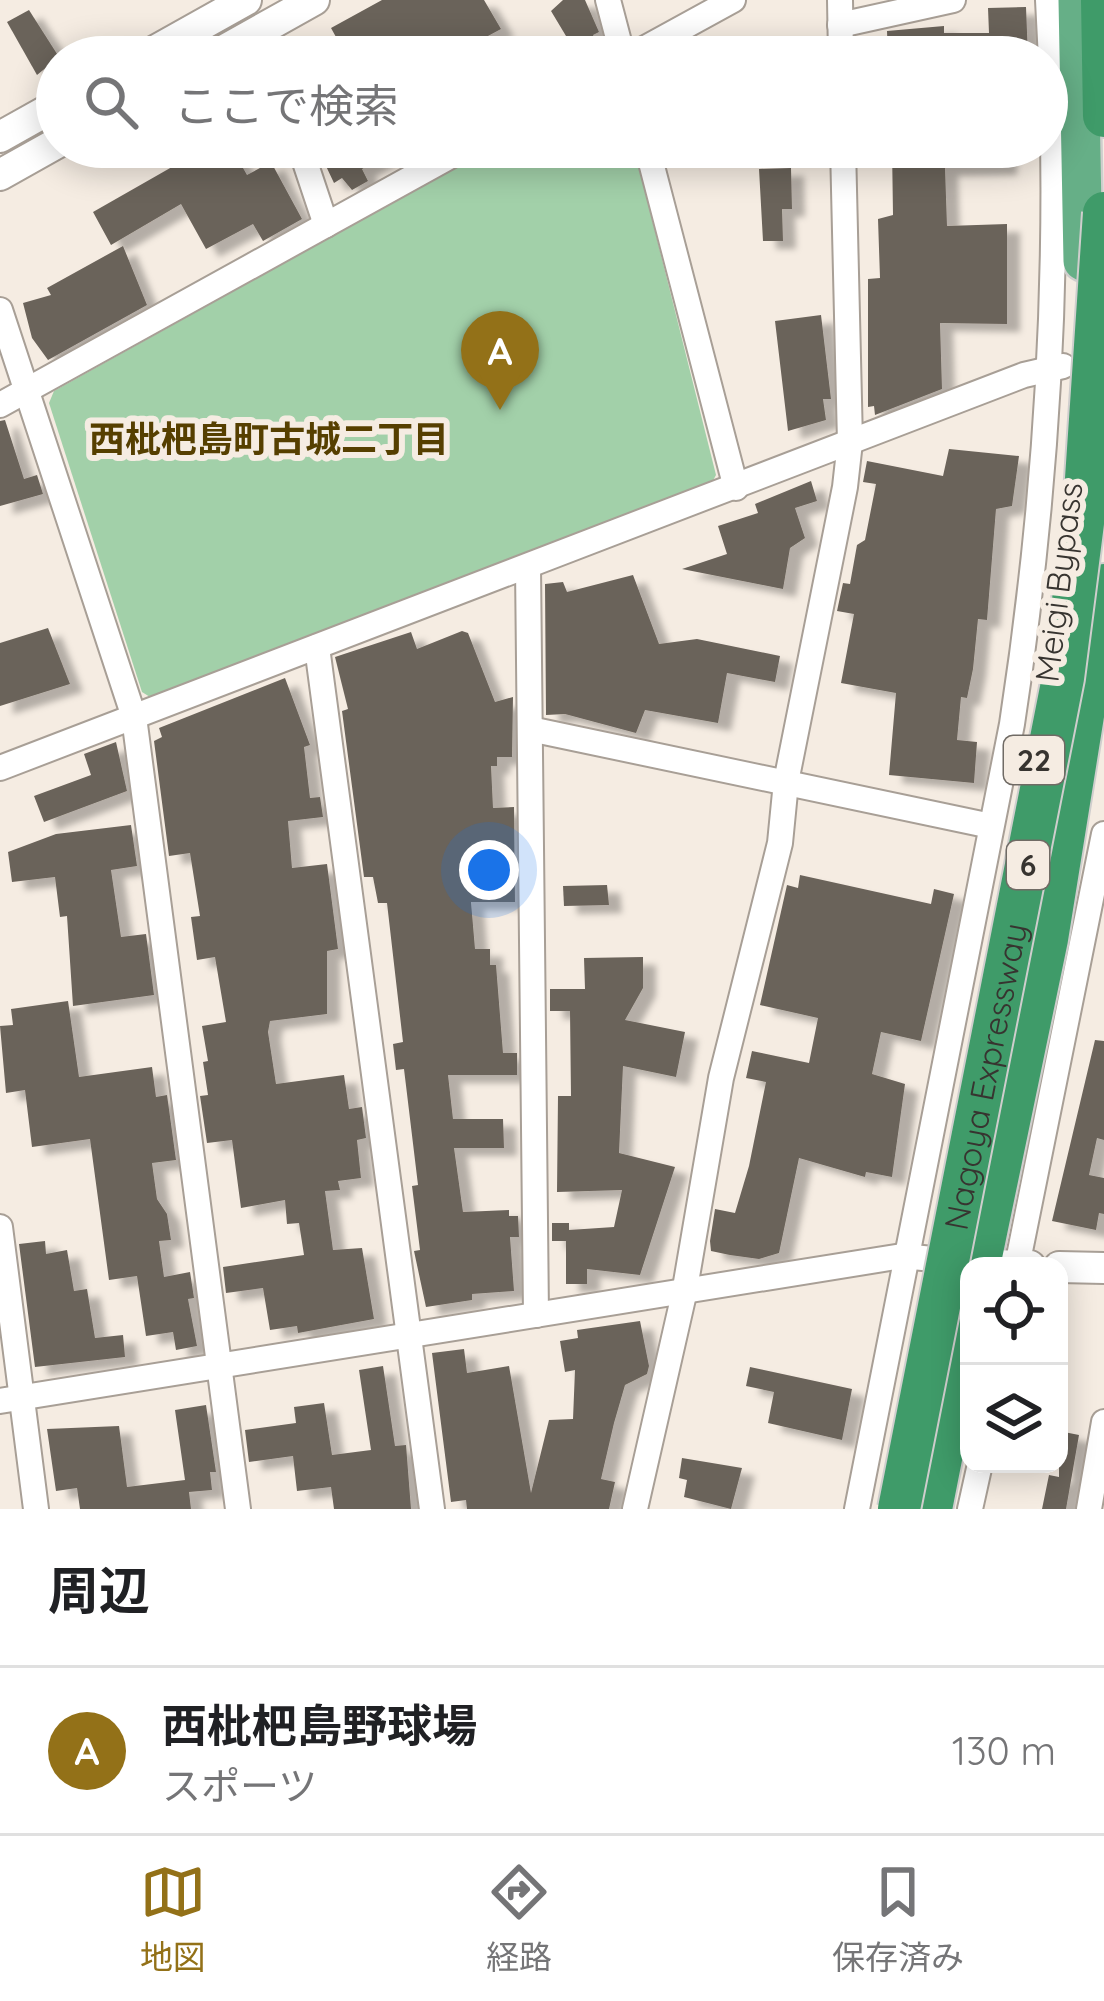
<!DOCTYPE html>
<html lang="ja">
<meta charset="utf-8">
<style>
:root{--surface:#fff;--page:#f2f2f2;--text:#202124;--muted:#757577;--line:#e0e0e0;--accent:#937118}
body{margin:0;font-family:Quicksand,"Noto Sans JP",sans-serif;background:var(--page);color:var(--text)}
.controls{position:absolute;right:36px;bottom:36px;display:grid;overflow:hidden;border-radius:24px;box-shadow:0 6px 30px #0003}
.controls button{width:108px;height:108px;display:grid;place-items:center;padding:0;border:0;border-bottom:3px solid var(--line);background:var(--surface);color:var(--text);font:60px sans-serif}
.you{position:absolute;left:489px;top:870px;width:42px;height:42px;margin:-30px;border:9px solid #fff;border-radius:50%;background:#1a73e8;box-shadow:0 0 0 18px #1a73e833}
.badge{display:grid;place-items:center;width:78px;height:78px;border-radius:50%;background:var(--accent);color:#fff;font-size:39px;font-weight:700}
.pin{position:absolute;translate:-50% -99px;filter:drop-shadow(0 3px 6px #0008)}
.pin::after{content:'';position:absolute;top:63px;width:42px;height:36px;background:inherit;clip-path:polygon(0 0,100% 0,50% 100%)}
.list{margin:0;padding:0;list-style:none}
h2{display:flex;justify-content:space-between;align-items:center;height:156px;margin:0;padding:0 48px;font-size:51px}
h2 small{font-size:39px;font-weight:400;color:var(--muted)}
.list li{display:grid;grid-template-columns:78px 1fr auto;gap:36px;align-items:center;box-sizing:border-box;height:168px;padding:0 48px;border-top:3px solid var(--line)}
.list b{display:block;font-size:45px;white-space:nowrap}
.list p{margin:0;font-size:39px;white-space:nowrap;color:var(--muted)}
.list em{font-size:39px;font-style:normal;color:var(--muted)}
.icon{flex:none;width:66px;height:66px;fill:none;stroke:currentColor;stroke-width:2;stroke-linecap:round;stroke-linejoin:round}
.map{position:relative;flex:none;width:1104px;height:1509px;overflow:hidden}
.search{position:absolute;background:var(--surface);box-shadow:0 6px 30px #0003;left:36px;right:36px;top:36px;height:132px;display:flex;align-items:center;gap:30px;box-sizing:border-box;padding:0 42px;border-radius:66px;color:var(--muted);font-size:45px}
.sheet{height:324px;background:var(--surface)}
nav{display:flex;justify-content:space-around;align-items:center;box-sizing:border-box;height:168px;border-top:3px solid var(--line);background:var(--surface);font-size:33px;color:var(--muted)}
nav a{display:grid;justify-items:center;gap:6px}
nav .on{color:var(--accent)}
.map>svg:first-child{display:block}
.green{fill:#a2d0a9}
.building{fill:#6b635a;filter:url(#shadow)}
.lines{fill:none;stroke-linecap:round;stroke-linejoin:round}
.minor-casing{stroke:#a89f96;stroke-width:28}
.tertiary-casing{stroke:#a89f96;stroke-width:34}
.trunk-casing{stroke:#cfcecd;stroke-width:44}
.motorway-casing{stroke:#cfcecd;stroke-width:46}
.minor{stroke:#fff;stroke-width:24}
.tertiary{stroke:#fff;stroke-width:30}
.trunk{stroke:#66af87;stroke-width:39}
.motorway{stroke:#3f9b69;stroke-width:42}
.motorway-bridge-casing{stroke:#cfcecd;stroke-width:46;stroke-linecap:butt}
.motorway-bridge{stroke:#3f9b69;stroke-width:42}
.labels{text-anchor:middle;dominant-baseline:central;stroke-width:12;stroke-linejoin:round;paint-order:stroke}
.shield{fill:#f5ece2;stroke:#706b65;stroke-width:3}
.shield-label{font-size:30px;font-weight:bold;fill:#373430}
.street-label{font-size:33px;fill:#373430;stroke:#f5ece2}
.neighbourhood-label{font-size:36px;font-weight:bold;fill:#563f00;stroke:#f5ece2}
</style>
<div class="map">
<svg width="1104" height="1509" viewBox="0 0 1104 1509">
<defs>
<filter id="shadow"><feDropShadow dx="13" dy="8" stdDeviation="3" flood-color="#0004"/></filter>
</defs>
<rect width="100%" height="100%" fill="#f5ece2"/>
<polygon class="green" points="492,147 634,147 716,475 710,486 150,697 142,692 49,403 54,391"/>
<g class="building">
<polygon points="382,0 484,0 501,29 473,44 481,57 347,57 331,28"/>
<polygon points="563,0 585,0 599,32 593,35 598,45 578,56 551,11"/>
<polygon points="1026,7 1028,57 888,57 887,31 944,26 944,33 989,33 988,8"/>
<polygon points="29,10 59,57 37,75 7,22"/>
<polygon points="207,147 231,147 247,175 271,162 302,219 263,241 253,224 206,249 181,204 111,245 93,212"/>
<polygon points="317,147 402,147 362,169 368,181 352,190 342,178 334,183"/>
<polygon points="892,147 1004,147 1004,167 945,168 947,226 1007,224 1007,324 940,323 942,389 875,415 874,406 868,407 868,279 880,278 878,219 893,215"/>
<polygon points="791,168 792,209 782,209 783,241 763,241 759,169"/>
<polygon points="123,246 147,305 48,360 32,338 23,303 51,295 47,288"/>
<polygon points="821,315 831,399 823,399 826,420 788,431 775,321"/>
<polygon points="5,420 24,479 37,475 43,494 0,506 0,421"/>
<polygon points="949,449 1019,456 1012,506 996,509 987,620 978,619 973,669 967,698 961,697 957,740 977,742 974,783 889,775 896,693 841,683 854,614 837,611 843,583 850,584 857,545 865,540 876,484 863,482 867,461 943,476"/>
<polygon points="811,481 817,501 795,508 805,538 790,548 783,589 682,569 727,554 718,526 758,513 755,504"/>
<polygon points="633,575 659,644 697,639 780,656 775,682 727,673 718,723 645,710 636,733 565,714 546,715 545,584 563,582 567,592"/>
<polygon points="48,628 70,684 0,706 0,643"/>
<polygon points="462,631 468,633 495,702 513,697 512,757 497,757 497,766 491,766 493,808 514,807 515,902 471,902 475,949 490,949 490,965 496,965 503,1053 517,1053 517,1075 448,1075 453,1119 503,1119 504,1148 454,1148 463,1212 509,1210 509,1216 518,1216 519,1237 510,1237 514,1291 472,1294 472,1300 426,1307 414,1251 420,1250 412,1186 418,1185 404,1069 396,1070 393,1044 403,1042 387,903 378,903 373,877 364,877 342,711 348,709 335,657 411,632 417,649"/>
<polygon points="285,678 310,745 304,747 310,798 320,797 323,817 288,821 292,868 327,864 338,949 327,951 327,1014 270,1021 268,1032 276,1084 344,1075 349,1109 362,1107 366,1138 357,1140 361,1178 338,1181 340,1190 325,1191 333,1250 362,1248 374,1319 298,1333 297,1326 270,1330 263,1288 226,1293 223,1267 304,1255 299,1223 287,1224 285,1200 241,1208 232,1140 207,1143 200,1096 208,1095 203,1062 208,1061 202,1026 226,1022 215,957 197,960 191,917 200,916 190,853 169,856 154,741 162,737 159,728"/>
<polygon points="116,742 127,791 44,822 34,796 91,775 84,754"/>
<polygon points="131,825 137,866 111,870 121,937 146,934 154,995 73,1006 67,916 60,917 55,877 12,882 8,852 56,834"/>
<polygon points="800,875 931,904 934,889 954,894 921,1041 881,1032 872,1074 905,1084 892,1177 866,1172 865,1177 799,1158 779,1253 759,1259 730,1255 711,1251 710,1241 715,1209 735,1213 749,1166 766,1082 746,1078 752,1051 809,1063 818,1018 760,1005 787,885 798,888"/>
<polygon points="607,885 609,905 564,906 563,886"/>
<polygon points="643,957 643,988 625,1020 685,1032 676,1077 623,1066 619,1153 675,1167 640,1275 587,1269 587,1284 566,1284 566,1241 552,1241 552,1223 569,1223 569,1230 614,1227 622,1190 557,1192 558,1096 571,1096 570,1011 550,1011 550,989 585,989 584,958"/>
<polygon points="68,1001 79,1077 152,1067 156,1097 167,1095 176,1160 152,1163 157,1199 167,1214 171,1240 159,1241 164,1277 190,1272 194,1298 188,1299 197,1346 176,1350 173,1332 146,1336 137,1276 109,1280 90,1139 32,1147 25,1090 6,1093 0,1026 13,1025 11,1009"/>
<polygon points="1095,1040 1104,1041 1104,1140 1097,1138 1089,1175 1104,1178 1104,1214 1099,1213 1096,1230 1052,1221"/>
<polygon points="45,1241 46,1254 67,1250 74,1291 87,1289 95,1338 123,1335 125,1357 35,1367 19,1244"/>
<polygon points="640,1321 649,1366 647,1374 625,1385 614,1423 601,1479 615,1482 609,1509 467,1509 466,1500 451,1502 432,1353 464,1349 467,1373 509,1366 531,1493 549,1420 573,1419 575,1370 565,1372 560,1341 578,1338 577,1330"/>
<polygon points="383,1366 395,1446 406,1445 411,1509 334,1509 331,1487 297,1491 293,1456 249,1462 245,1430 296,1423 294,1407 324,1403 332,1455 371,1450 359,1370"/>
<polygon points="750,1367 852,1389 842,1440 768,1423 774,1392 746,1386"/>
<polygon points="206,1405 216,1472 210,1472 212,1490 189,1492 191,1509 80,1509 77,1488 56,1491 47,1429 119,1426 127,1487 185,1480 175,1410"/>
<polygon points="1059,1431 1079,1435 1066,1509 1042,1509 1049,1475 1059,1477"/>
<polygon points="682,1458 742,1468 731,1509 684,1497 687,1480 679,1478"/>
</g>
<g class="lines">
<g class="minor-casing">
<g id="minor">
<polyline points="608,0 623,57"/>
<polyline points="840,0 841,57"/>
<polyline points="840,25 953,0"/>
<polyline points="261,30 270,57"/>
<polyline points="629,57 733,0"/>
<polyline points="300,147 326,225"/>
<polyline points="647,147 736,488"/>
<polyline points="0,310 134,717 238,1509"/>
<polyline points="0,405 467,147"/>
<polyline points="528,567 536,1315"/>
<polyline points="317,647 432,1509"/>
<polyline points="530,729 991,826"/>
<polyline points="0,768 1024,375 1063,366"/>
<polyline points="0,1227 36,1509"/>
<polyline points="1017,1266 1104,834"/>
<polyline points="0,1401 902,1256 933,1259"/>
<polyline points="635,1509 684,1294 721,1078 780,843 786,782 845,487 850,442 843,147"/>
<path d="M 857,1509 L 1012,724 C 1049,483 1062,243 1048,0"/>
<polyline points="970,1509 980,1464"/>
<polyline points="1089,1509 1104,1422"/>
</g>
</g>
<g class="tertiary-casing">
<g id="tertiary">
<polyline points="144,57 246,0"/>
<polyline points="212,57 314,0"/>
<polyline points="0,137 57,105"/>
<polyline points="0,175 57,143"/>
<polyline points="988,1265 1030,1266"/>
<polyline points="1059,1267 1104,1268"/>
</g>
</g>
<g class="trunk-casing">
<polyline id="trunk" points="1078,0 1083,261"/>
</g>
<g class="motorway-casing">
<g id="motorway">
<polyline points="1102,0 1104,116"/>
<polyline points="979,1266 1047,939 1104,585"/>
<polyline points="931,1509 969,1317"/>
</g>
</g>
<use href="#minor" class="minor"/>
<use href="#tertiary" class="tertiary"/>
<use href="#trunk" class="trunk"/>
<use href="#motorway" class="motorway"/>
<g class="motorway-bridge-casing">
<g id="motorway-bridge">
<path id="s1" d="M 899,1509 L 1063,678 L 1083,523 L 1104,213"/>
</g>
</g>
<use href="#motorway-bridge" class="motorway-bridge"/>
</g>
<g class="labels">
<g class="shield">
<rect x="1004" y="736" width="60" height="48" rx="9"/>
<rect x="1007" y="841" width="42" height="48" rx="9"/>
</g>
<g class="shield-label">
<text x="1034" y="760">22</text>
<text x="1028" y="865">6</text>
</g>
<g class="street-label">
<text transform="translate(1058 582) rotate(-83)">Meigi Bypass</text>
<text stroke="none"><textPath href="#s1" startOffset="441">Nagoya Expressway</textPath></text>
</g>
<g class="neighbourhood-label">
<text x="269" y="438">西枇杷島町古城二丁目</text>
</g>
</g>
</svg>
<div class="controls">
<button><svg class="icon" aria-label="locate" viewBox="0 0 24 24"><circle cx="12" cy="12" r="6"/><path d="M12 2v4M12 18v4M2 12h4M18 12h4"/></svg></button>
<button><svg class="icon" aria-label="layers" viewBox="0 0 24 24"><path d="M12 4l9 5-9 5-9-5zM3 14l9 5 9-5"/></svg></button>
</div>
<div class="you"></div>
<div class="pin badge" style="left:500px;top:410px">A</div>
<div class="search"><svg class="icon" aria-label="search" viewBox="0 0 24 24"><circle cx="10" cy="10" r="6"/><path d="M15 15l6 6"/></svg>ここで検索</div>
</div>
<section class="sheet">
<h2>周辺<small></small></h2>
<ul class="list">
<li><span class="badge">A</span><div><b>西枇杷島野球場</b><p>スポーツ</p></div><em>130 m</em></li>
</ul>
</section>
<nav>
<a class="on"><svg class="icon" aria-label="map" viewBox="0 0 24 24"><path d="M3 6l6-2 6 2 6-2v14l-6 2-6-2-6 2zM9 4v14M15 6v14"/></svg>地図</a>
<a><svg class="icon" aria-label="directions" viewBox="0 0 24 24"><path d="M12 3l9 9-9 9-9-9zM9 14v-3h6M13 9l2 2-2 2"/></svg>経路</a>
<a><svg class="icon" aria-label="saved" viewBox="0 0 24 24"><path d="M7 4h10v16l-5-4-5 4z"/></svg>保存済み</a>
</nav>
